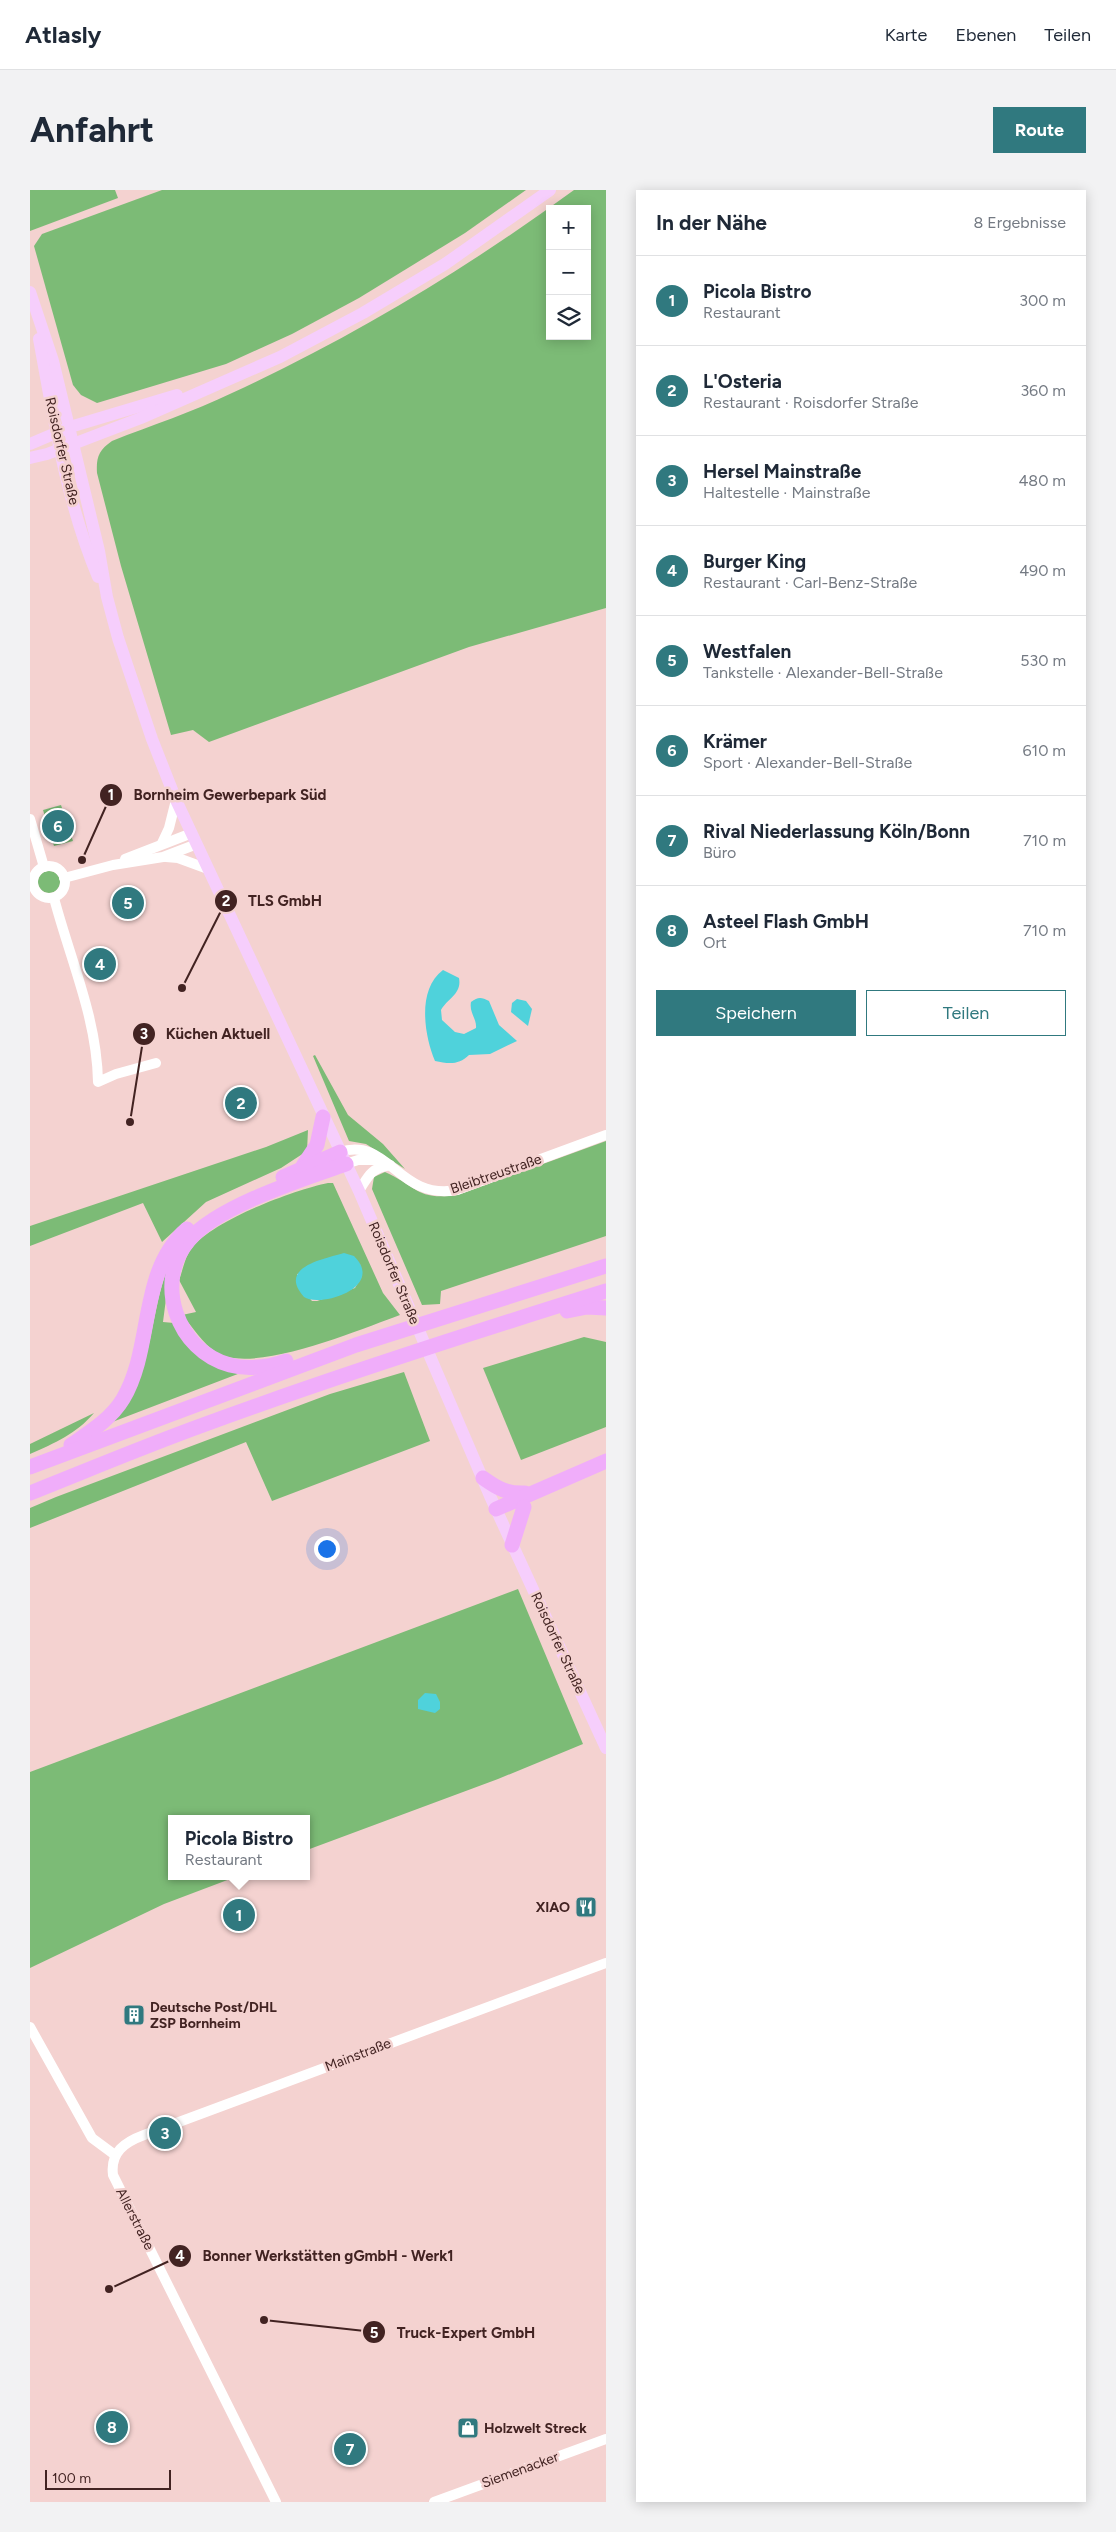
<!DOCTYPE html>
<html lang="de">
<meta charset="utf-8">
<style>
:root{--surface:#fff;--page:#f2f2f3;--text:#1f2937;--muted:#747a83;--line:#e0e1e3;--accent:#30797f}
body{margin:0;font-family:Figtree,sans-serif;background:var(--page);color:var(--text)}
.controls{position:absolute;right:15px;top:15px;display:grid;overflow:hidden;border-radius:0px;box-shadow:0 2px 12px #0003}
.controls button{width:45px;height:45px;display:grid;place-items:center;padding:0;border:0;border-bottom:1px solid var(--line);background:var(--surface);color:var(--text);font:25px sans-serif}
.scale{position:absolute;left:15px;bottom:12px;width:126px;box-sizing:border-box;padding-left:5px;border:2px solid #422322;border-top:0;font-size:14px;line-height:18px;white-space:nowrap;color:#422322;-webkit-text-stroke:4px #f4d2d0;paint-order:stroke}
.you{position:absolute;left:296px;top:1358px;width:18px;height:18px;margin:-12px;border:4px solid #fff;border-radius:50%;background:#1a73e8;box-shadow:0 0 0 8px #1a73e833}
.badge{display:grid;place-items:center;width:32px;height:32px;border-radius:50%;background:var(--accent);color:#fff;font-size:16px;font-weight:700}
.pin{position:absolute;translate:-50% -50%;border:2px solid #fff;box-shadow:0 1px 5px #0006}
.popup{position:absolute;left:138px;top:1625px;width:142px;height:65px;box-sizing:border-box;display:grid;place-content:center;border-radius:0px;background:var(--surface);filter:drop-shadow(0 1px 4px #0005);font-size:16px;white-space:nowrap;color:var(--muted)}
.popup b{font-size:19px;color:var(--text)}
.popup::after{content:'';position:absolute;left:50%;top:100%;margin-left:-10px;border:10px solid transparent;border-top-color:var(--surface)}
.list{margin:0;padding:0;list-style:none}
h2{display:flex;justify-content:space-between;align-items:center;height:65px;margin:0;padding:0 20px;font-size:21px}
h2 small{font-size:16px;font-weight:400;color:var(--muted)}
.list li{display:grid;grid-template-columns:32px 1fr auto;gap:15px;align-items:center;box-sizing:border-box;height:90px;padding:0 20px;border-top:1px solid var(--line)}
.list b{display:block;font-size:19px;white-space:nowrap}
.list p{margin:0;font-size:16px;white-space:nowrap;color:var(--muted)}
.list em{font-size:16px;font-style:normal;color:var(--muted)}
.actions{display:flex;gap:10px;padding:15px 20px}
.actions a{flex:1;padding:11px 0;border:1px solid var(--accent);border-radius:0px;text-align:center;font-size:18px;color:var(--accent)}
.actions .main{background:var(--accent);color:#fff}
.icon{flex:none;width:28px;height:28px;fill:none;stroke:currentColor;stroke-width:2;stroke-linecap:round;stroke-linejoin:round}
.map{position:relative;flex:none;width:576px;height:2312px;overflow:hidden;border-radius:0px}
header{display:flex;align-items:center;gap:30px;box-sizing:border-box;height:70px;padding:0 25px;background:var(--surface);border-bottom:1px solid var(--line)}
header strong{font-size:24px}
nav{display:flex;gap:28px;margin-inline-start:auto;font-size:18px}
.intro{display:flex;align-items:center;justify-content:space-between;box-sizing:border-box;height:120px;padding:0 30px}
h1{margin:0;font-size:35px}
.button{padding:12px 22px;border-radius:0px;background:var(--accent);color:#fff;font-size:18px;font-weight:700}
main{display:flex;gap:30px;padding:0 30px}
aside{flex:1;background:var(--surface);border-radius:0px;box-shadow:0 2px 12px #0003}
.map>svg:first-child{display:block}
.green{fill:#7cbb76;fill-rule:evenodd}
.water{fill:#4fd2db}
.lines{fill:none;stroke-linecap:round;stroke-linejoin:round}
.minor{stroke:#fff;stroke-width:10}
.major{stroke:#f6cefc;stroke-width:12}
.highway{stroke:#f0adfa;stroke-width:15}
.labels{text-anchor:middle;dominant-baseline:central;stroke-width:5;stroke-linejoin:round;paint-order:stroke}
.street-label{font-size:14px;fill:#422322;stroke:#f4d2d0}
.poi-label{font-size:14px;font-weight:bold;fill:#422322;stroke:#f4d2d0;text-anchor:start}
.leader{fill:none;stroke:#422322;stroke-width:2}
.callout-dot{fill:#422322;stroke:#f4d2d0;stroke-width:2}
.mark-label{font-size:15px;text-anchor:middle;font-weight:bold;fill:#fff}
.callout-label{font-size:15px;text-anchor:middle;font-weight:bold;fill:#422322;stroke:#f4d2d0;stroke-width:5;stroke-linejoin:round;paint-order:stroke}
</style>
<header>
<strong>Atlasly</strong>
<nav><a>Karte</a><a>Ebenen</a><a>Teilen</a></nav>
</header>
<div class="intro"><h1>Anfahrt</h1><a class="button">Route</a></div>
<main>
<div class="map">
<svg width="576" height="2312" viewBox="0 0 576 2312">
<rect width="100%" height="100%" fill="#f4d2d0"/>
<g class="green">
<polygon points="0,0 85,0 88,8 0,41"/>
<polygon points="132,0 496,0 435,43 329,108 262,144 196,174 67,213 51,205 43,195 4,56 12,44"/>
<path d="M 544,0 L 576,0 L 576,418 L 439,457 L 179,552 L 163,540 L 141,545 L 91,376 L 67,283 C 66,267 69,260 82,251 C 122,235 163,222 202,203 C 323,147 436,79 544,0 ZM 520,19 L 557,19 L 557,146 L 520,146 Z"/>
<polygon points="31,615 43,651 24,656 13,620"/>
<circle cx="19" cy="692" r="11"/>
<polygon points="285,865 318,925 353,954 375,979 336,954 319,951 283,866"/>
<polygon points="278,940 277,961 251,978 176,1012 132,1052 113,1013 0,1056 0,1036 236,957"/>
<path d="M 576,951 L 576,1046 L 411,1101 L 410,1114 L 392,1115 L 342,999 L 344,987 L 355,982 C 387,996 386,1011 428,1005 Z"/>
<path d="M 298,993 L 303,993 L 353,1103 L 370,1125 C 331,1139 221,1186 186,1162 C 173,1154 162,1136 152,1125 L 166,1122 L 149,1090 C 153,1080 155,1066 162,1058 C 183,1030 264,1000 298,993 ZM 330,1074 L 332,1086 L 325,1098 L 287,1111 L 282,1111 L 267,1094 L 267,1084 Z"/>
<path d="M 141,1070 L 133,1132 L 144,1133 L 213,1182 L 77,1234 C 86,1224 98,1213 104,1201 C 124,1159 122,1112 141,1070 Z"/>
<polygon points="554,1147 576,1152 576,1237 491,1270 453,1178"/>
<polygon points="374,1182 400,1251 242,1311 216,1252 0,1338 0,1318 26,1307 300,1204"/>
<path d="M 64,1223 C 46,1244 25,1253 0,1264 L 0,1254 Z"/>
<polygon points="488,1399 553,1554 468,1589 277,1660 276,1629 142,1629 142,1686 208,1686 134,1714 0,1778 0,1582"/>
</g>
<g class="water">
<path d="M 413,780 L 429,788 C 432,804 418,808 411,820 L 412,830 L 425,842 L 434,844 L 446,838 C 447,829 439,823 441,812 C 448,807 451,807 459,811 L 469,835 L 487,851 L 460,864 L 439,865 C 429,875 419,874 405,871 C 394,845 387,799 413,780 Z"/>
<polygon points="487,809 496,811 502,819 498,836 481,822 482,813"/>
<path d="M 314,1063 L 324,1066 C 356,1098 289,1118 274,1107 C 247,1077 294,1069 314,1063 Z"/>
<polygon points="395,1503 406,1504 410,1512 410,1519 405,1523 388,1519 388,1510"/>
</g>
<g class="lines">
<g class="minor">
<polyline points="0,629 14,677"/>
<polyline points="132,653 139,638 146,610"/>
<polyline points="136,667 148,668 178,679"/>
<polyline points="95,669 162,643"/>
<circle cx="19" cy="692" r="16"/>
<polyline points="34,688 83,675 133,667 167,654"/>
<path d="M 24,708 C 40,769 67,828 68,892 L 86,884 L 126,873"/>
<path d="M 310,962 C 359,946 368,1011 427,1000 L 576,945"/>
<polyline points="316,974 328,970 352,970"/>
<path d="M 329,1001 C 339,985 340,979 360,975"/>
<polyline points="0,1837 62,1948 85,1965"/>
<path d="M 246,2312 L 83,1985 C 80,1962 95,1952 114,1945 L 576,1773"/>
<polyline points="404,2312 576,2249"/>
</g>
<g class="major">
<polyline points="0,102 23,171 69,361 77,407 88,448 122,549 146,610 329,1001 460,1306 576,1558"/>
<path d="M 9,149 C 24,230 36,311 68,387"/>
<polyline points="0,254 40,237 147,205"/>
<polyline points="0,268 17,264 111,228 250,167 333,123 415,74 520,0"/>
</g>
<g class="highway">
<polyline points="273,976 287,955 293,927"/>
<polyline points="253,987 310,962"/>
<polyline points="537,1121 557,1117 576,1118"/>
<path d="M 256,1171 C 238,1177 219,1180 200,1175 C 147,1161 123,1092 159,1050 C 188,1016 273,989 316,974"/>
<path d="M 41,1255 C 60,1242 81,1229 93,1209 C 124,1157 108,1082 157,1039"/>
<polyline points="0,1277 326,1155 576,1076"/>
<path d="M 453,1288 C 467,1298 477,1304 495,1303"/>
<path d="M 0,1303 C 58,1280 115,1256 173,1235 C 306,1186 441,1143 576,1101"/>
<polyline points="466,1319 576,1271"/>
<polyline points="482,1355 494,1317"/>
</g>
</g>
<defs>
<g id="restaurant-square" transform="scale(1.125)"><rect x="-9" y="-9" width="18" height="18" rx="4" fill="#30797f" stroke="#f4d2d0"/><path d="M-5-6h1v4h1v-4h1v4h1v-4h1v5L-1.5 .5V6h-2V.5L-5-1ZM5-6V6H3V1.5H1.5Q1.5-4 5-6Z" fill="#fff"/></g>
<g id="building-square" transform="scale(1.125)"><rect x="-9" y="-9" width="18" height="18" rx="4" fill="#30797f" stroke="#f4d2d0"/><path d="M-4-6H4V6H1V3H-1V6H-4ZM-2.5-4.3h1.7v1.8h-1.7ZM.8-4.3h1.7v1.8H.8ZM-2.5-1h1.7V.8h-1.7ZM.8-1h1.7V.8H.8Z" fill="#fff"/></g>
<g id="shop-square" transform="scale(1.125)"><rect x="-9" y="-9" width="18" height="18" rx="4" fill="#30797f" stroke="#f4d2d0"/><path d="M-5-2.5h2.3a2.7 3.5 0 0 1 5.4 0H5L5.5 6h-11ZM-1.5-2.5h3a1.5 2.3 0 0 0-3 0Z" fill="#fff"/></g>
</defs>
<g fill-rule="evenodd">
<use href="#restaurant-square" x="556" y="1717"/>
<use href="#building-square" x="104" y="1825"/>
<use href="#shop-square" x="438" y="2238"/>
</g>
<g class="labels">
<g class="street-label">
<text transform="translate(32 261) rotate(77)">Roisdorfer Straße</text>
<text transform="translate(466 984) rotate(-19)">Bleibtreustraße</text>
<text transform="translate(364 1083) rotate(67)">Roisdorfer Straße</text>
<text transform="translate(528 1453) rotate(65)">Roisdorfer Straße</text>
<text transform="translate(328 1865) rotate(-21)">Mainstraße</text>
<text transform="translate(105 2029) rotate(63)">Allerstraße</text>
<text transform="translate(490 2280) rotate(-20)">Siemenacker</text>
</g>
<g class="poi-label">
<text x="540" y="1717" text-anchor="end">XIAO</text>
<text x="120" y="1817">Deutsche Post/DHL<tspan x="120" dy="16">ZSP Bornheim</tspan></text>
<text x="454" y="2238">Holzwelt Streck</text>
</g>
</g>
<path class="leader" d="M52 670L81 605M152 798L196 711M100 932L114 844M79 2099L150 2066M234 2130L344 2142"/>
<g class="callout-dot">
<circle cx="52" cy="670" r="5"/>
<circle cx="152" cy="798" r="5"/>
<circle cx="100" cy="932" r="5"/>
<circle cx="79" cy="2099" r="5"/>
<circle cx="234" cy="2130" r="5"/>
<circle cx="81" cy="605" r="12"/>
<circle cx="196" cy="711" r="12"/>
<circle cx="114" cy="844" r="12"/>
<circle cx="150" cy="2066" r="12"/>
<circle cx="344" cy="2142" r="12"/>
</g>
<g class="mark-label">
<text x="81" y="610">1</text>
<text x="196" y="716">2</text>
<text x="114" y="849">3</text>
<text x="150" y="2071">4</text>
<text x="344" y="2148">5</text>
</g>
<g class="callout-label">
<text x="200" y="610">Bornheim Gewerbepark Süd</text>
<text x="255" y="716">TLS GmbH</text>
<text x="188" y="849">Küchen Aktuell</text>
<text x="298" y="2071">Bonner Werkstätten gGmbH - Werk1</text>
<text x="436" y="2148">Truck-Expert GmbH</text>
</g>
</svg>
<div class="controls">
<button>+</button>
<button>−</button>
<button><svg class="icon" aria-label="layers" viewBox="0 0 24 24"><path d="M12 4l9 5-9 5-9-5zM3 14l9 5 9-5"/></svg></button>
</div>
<div class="scale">100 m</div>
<div class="you"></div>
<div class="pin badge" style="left:209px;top:1725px">1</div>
<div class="popup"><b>Picola Bistro</b>Restaurant</div>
<div class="pin badge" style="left:211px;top:913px">2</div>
<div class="pin badge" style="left:135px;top:1943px">3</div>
<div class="pin badge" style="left:70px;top:774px">4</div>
<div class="pin badge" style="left:98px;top:713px">5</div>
<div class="pin badge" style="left:28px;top:636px">6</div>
<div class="pin badge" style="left:320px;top:2259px">7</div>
<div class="pin badge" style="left:82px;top:2237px">8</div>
</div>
<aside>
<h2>In der Nähe<small>8 Ergebnisse</small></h2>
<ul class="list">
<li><span class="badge">1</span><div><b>Picola Bistro</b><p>Restaurant</p></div><em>300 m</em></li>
<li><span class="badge">2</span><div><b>L'Osteria</b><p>Restaurant · Roisdorfer Straße</p></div><em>360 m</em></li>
<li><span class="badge">3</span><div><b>Hersel Mainstraße</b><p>Haltestelle · Mainstraße</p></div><em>480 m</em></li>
<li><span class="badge">4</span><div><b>Burger King</b><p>Restaurant · Carl-Benz-Straße</p></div><em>490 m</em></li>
<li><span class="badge">5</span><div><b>Westfalen</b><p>Tankstelle · Alexander-Bell-Straße</p></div><em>530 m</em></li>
<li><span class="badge">6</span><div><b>Krämer</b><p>Sport · Alexander-Bell-Straße</p></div><em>610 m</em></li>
<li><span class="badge">7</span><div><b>Rival Niederlassung Köln/Bonn</b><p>Büro</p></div><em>710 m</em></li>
<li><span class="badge">8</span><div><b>Asteel Flash GmbH</b><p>Ort</p></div><em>710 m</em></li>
</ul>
<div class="actions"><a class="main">Speichern</a><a>Teilen</a></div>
</aside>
</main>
